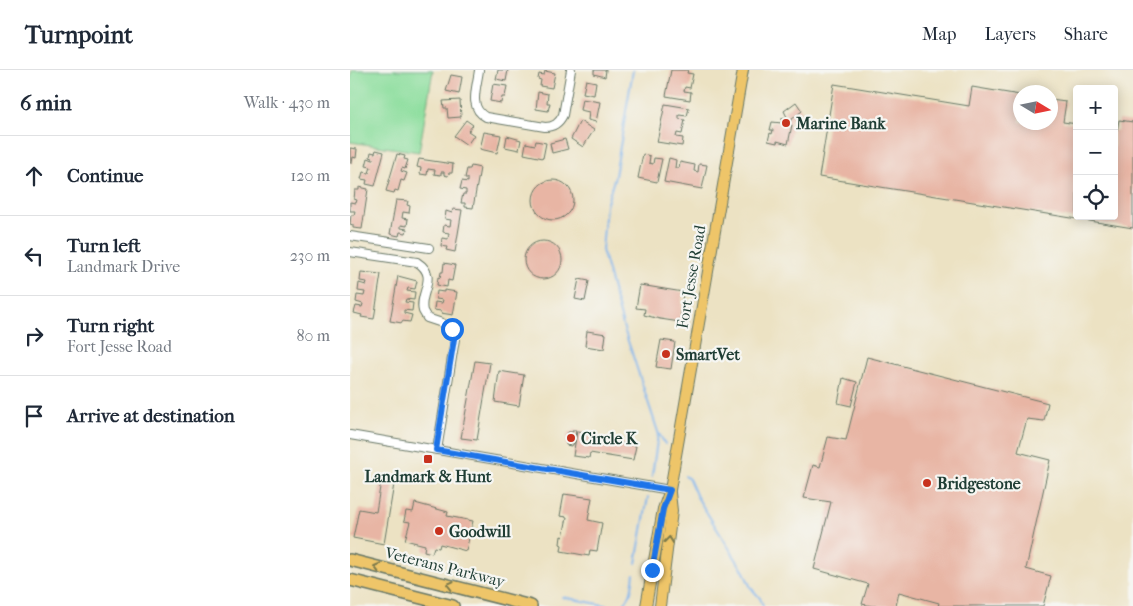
<!DOCTYPE html>
<meta charset="utf-8">
<style>
:root{--surface:#fff;--page:#f2f2f3;--text:#1f2937;--muted:#747a83;--line:#e0e1e3}
body{margin:0;font-family:"IM FELL French Canon",serif;background:var(--page);color:var(--text)}
.controls{position:absolute;right:15px;top:15px;display:grid;overflow:hidden;border-radius:5px;box-shadow:0 2px 12px #0003}
.controls button{width:45px;height:45px;display:grid;place-items:center;padding:0;border:0;border-bottom:1px solid var(--line);background:var(--surface);color:var(--text);font:25px sans-serif}
.compass{position:absolute;left:663px;top:15px;width:45px;height:45px;border-radius:50%;background:var(--surface);box-shadow:0 2px 12px #0003;rotate:100deg}
.stop{position:absolute;width:15px;height:15px;margin:-11px;border:4px solid #1a73e8;border-radius:50%;background:#fff}
.stop.end{background:#1a73e8;border-color:#fff;box-shadow:0 1px 5px #0008}
.list{margin:0;padding:0;list-style:none}
h2{display:flex;justify-content:space-between;align-items:center;height:65px;margin:0;padding:0 20px;font-size:21px}
h2 small{font-size:16px;font-weight:400;color:var(--muted)}
.list li{display:grid;grid-template-columns:32px 1fr auto;gap:15px;align-items:center;box-sizing:border-box;height:80px;padding:0 20px;border-top:1px solid var(--line)}
.list b{display:block;font-size:19px;white-space:nowrap}
.list p{margin:0;font-size:16px;white-space:nowrap;color:var(--muted)}
.list em{font-size:16px;font-style:normal;color:var(--muted)}
.icon{flex:none;width:28px;height:28px;fill:none;stroke:currentColor;stroke-width:2;stroke-linecap:round;stroke-linejoin:round}
.map{position:relative;flex:none;width:783px;height:536px;overflow:hidden}
header{display:flex;align-items:center;gap:30px;box-sizing:border-box;height:70px;padding:0 25px;background:var(--surface);border-bottom:1px solid var(--line)}
header strong{font-size:24px}
nav{display:flex;gap:28px;margin-inline-start:auto;font-size:18px}
main{display:flex}
aside{flex:1;background:var(--surface)}
.map>svg:first-child{display:block}
.green{fill:#8dde9e;stroke:#568e69}
.lines{fill:none;stroke-linecap:round;stroke-linejoin:round}
.stream{stroke:#7db3eb;stroke-width:2}
.building{fill:#e8b5a4}
.minor-casing{stroke:#677766;stroke-width:10}
.major-casing{stroke:#677766;stroke-width:12}
.highway-casing{stroke:#677766;stroke-width:14}
.minor{stroke:#fff;stroke-width:8}
.major{stroke:#eec569;stroke-width:10}
.highway{stroke:#eec569;stroke-width:11}
.oneway{stroke:#7c7a4c}
.route{stroke:#1a73e8;stroke-width:6}
.poi-dot{fill:#c8321e;stroke:#f6f6f2;stroke-width:2}
.labels{text-anchor:middle;dominant-baseline:central;stroke-width:4.5;stroke-linejoin:round;paint-order:stroke}
.poi-label{font-size:16px;font-weight:bold;fill:#1f3d34;stroke:#f6f6f2;text-anchor:start}
.street-label{font-size:16px;fill:#1f3d34;stroke:#f6f6f2}
</style>
<header>
<strong>Turnpoint</strong>
<nav><a>Map</a><a>Layers</a><a>Share</a></nav>
</header>
<main>
<aside>
<h2>6 min<small>Walk · 430 m</small></h2>
<ul class="list">
<li><svg class="icon" aria-label="ahead" viewBox="0 0 24 24"><path d="M12 20V5M6 11l6-6 6 6"/></svg><div><b>Continue</b></div><em>120 m</em></li>
<li><svg class="icon" aria-label="left" viewBox="0 0 24 24"><path d="M17 20v-9H6M10 6l-5 5 5 5"/></svg><div><b>Turn left</b><p>Landmark Drive</p></div><em>230 m</em></li>
<li><svg class="icon" aria-label="right" viewBox="0 0 24 24"><path d="M7 20v-9h11M14 6l5 5-5 5"/></svg><div><b>Turn right</b><p>Fort Jesse Road</p></div><em>80 m</em></li>
<li><svg class="icon" aria-label="arrive" viewBox="0 0 24 24"><path d="M6 21V4h12l-3 4 3 4H6"/></svg><div><b>Arrive at destination</b></div></li>
</ul>
</aside>
<div class="map">
<svg width="783" height="536" viewBox="0 0 783 536">
<rect width="100%" height="100%" fill="#f6f6f2"/>
<filter id="ink" filterUnits="userSpaceOnUse"><feTurbulence type="fractalNoise" baseFrequency=".02" numOctaves="2"/><feDisplacementMap in="SourceGraphic" scale="10" xChannelSelector="R" yChannelSelector="G"/><feConvolveMatrix kernelMatrix="1 2 1 2 8 2 1 2 1" color-interpolation-filters="sRGB"/></filter>
<filter id="wash" filterUnits="userSpaceOnUse"><feTurbulence type="fractalNoise" baseFrequency=".0096" numOctaves="4" result="noise"/><feDisplacementMap in="SourceGraphic" scale="20" xChannelSelector="R" yChannelSelector="G"/><feGaussianBlur stdDeviation="1.12" result="paint"/><feColorMatrix in="noise" values="0 0 0 0 0 0 0 0 0 0 0 0 0 0 0 0 0 1.4 0 .05"/><feComposite in="paint" operator="in"/></filter>
<g filter="url(#wash)">
<rect width="100%" height="100%" fill="#ece2c3"/>
<polygon class="green" points="2,0 83,0 69,82 0,72 0,11"/>
<g class="lines">
<g class="stream">
<polyline points="283,0 265,106 256,136 252,180 274,259 308,362 315,374"/>
<polyline points="302,406 308,364"/>
<polyline points="335,406 339,409 347,427 394,502 401,518 410,528 413,536"/>
<polyline points="286,493 298,427"/>
<polyline points="212,527 259,536"/>
<path d="M 271,536 C 282,528 282,517 284,504"/>
</g>
</g>
<g id="blocks">
<g class="building">
<polygon points="148,0 158,0 156,11 146,9"/>
<polygon points="244,0 256,0 255,7 244,4"/>
<polygon points="321,0 338,0 337,3 343,4 340,18 335,17 334,21 341,22 340,30 316,26"/>
<polygon points="195,1 205,3 202,18 190,16 191,10 188,9 189,4 194,5"/>
<polygon points="101,5 112,7 109,24 96,21"/>
<polygon points="236,10 246,12 244,25 233,23"/>
<polygon points="143,14 157,16 155,27 152,27 151,33 140,31"/>
<polygon points="484,14 619,36 622,17 670,25 670,52 700,52 700,30 716,32 713,52 727,54 727,146 764,146 764,60 767,61 769,50 783,52 783,158 469,107"/>
<polygon points="188,22 198,24 197,33 200,33 198,41 186,39"/>
<polygon points="232,29 250,32 246,52 238,50 239,42 230,40"/>
<polygon points="110,30 111,47 98,48 97,38 94,38 93,31"/>
<polygon points="446,32 452,41 441,50 439,55 442,55 438,74 427,71 427,73 418,71 420,63 422,64 423,60 420,60 422,52 432,53 432,48 438,49 434,41"/>
<polygon points="315,34 339,38 337,46 329,45 329,49 335,50 332,64 327,63 326,67 333,68 332,76 307,72"/>
<polygon points="116,50 123,55 118,61 124,65 117,75 104,66"/>
<polygon points="230,51 244,60 233,77 221,69"/>
<polygon points="134,62 151,65 147,83 130,79"/>
<polygon points="157,66 171,70 169,80 155,77"/>
<polygon points="215,69 218,79 202,83 200,73"/>
<polygon points="186,71 196,73 193,88 174,84 176,73 185,75"/>
<polygon points="0,78 7,79 6,88 3,87 2,93 0,93"/>
<polygon points="26,80 34,82 25,116 16,114 17,110 11,109 13,102 19,103 21,97 16,96 18,88 23,90 23,88 20,87 21,82 25,83"/>
<polygon points="47,84 55,86 54,89 58,90 55,99 52,98 51,101 57,103 54,111 51,110 48,121 45,120 44,123 36,121"/>
<polygon points="293,84 300,86 299,93 303,94 304,88 312,89 307,112 288,108"/>
<polygon points="319,88 326,90 325,98 329,98 330,92 345,95 344,101 348,102 349,94 357,95 352,119 314,112"/>
<polygon points="69,89 103,94 102,103 99,103 98,106 94,105 94,102 91,102 91,105 84,104 85,100 78,99 77,105 70,104 71,98 67,97"/>
<polygon points="121,96 130,98 123,138 115,137 115,133 111,133 113,124 116,124 116,120 110,119 112,111 118,112 118,108 115,108 117,99 120,99"/>
<circle cx="203" cy="130" r="20"/>
<polygon points="9,117 18,119 12,159 3,158 3,155 0,154 1,145 4,145 5,141 0,141 0,132 6,133 7,130 4,129 5,120 9,120"/>
<polygon points="46,130 58,131 57,135 60,136 59,143 53,142 52,148 58,149 57,156 51,155 51,158 57,159 56,163 50,162 49,166 40,164"/>
<polygon points="103,139 112,140 105,182 96,180 97,177 91,176 92,168 98,169 99,163 93,162 94,155 100,156 101,150 95,149 96,141 102,143"/>
<circle cx="193" cy="190" r="19"/>
<polygon points="94,193 105,195 102,211 98,210 97,217 87,215 88,207 90,208 91,202 93,202"/>
<polygon points="11,202 31,204 24,249 11,247 12,245 4,243 6,236 12,237 13,234 6,232 7,225 14,226 15,222 8,221 9,213 16,215 17,212 10,211"/>
<polygon points="48,206 67,211 65,219 58,218 57,221 65,222 64,230 56,229 55,232 63,233 62,241 54,240 54,243 62,245 60,252 52,251 52,253 40,251"/>
<polygon points="229,209 239,211 235,231 225,229"/>
<polygon points="290,215 333,222 330,252 310,249 294,245 295,239 286,238"/>
<polygon points="94,220 107,222 103,245 91,243 91,241 84,240 85,232 92,233 93,230 86,229 87,221 94,222"/>
<polygon points="237,261 256,264 254,279 235,276"/>
<polygon points="311,270 325,272 321,299 306,297"/>
<polygon points="517,287 698,333 694,351 677,349 668,382 700,390 676,499 701,506 693,536 588,536 589,533 549,522 546,536 522,536 512,534 518,514 464,499 481,432 454,428 463,395 470,397 478,367 496,370"/>
<polygon points="125,291 140,293 127,370 111,368"/>
<polygon points="149,301 174,305 169,336 145,332"/>
<polygon points="493,308 507,312 501,336 488,333"/>
<polygon points="223,360 226,360 224,374 222,374 221,376 216,375 218,362 223,362"/>
<polygon points="227,361 243,363 242,368 286,376 283,390 240,383 239,388 223,386"/>
<polygon points="31,411 44,414 34,474 3,468 9,439 26,442"/>
<polygon points="214,424 242,428 238,450 252,453 247,481 240,480 239,486 211,481 212,475 210,474 211,466 213,467 217,447 210,446"/>
<polygon points="65,433 98,442 97,446 123,451 116,481 90,474 89,478 84,477 82,483 74,481 75,475 55,470 60,452 54,451 56,441 63,442"/>
</g>
</g>
</g>
<g filter="url(#ink)">
<use href="#blocks" fill-opacity="0" stroke="#677766" stroke-width="1"/>
<g class="lines">
<g class="minor-casing">
<g id="minor">
<path d="M 129,0 C 127,17 118,38 136,47 L 195,57 C 204,57 209,53 213,45 L 221,0"/>
<polyline points="0,166 79,178"/>
<path d="M 0,182 L 67,192 C 90,207 68,223 73,241 C 74,243 76,246 77,248 L 92,253 L 102,259 L 105,269 L 87,380"/>
<polyline points="0,365 320,420"/>
</g>
</g>
<g class="major-casing">
<g id="major">
<polyline points="296,536 313,439 320,420 393,0"/>
<polyline points="310,536 322,441 320,423"/>
</g>
</g>
<g class="highway-casing">
<g id="highway">
<polyline points="0,490 181,536"/>
<polyline points="0,510 103,536"/>
</g>
</g>
<use href="#minor" class="minor"/>
<use href="#major" class="major"/>
<use href="#highway" class="highway"/>
</g>
<defs><path id="oneway-chevron" d="M-2-3.5L2.5 0L-2 3.5" fill="none" stroke-width="1.6" stroke-linecap="round" stroke-linejoin="round" transform="scale(1.25)"/></defs>
<g class="oneway">
<use href="#oneway-chevron" transform="translate(319 470) rotate(-84)"/>
<use href="#oneway-chevron" transform="translate(27 497) rotate(-166)"/>
<use href="#oneway-chevron" transform="translate(100 515) rotate(-166)"/>
</g>
</g>
<g class="lines" filter="url(#ink)">
<polyline class="route" points="102,259 104,269 86,380 320,420 313,439 302,500"/>
</g>
<g class="poi-dot">
<circle cx="436" cy="53" r="5"/>
<circle cx="316" cy="284" r="5"/>
<circle cx="221" cy="368" r="5"/>
<rect x="73" y="384" width="10" height="10" rx="2.5"/>
<circle cx="577" cy="413" r="5"/>
<circle cx="89" cy="461" r="5"/>
</g>
<g class="labels">
<g class="poi-label">
<text x="446" y="53">Marine Bank</text>
<text x="326" y="284">SmartVet</text>
<text x="231" y="368">Circle K</text>
<text x="78" y="406" text-anchor="middle">Landmark &amp; Hunt</text>
<text x="587" y="413">Bridgestone</text>
<text x="99" y="461">Goodwill</text>
</g>
<g class="street-label">
<text transform="translate(341 207) rotate(-80)">Fort Jesse Road</text>
<text transform="translate(95 497) rotate(14)">Veterans Parkway</text>
</g>
</g>
</svg>
<div class="controls">
<button>+</button>
<button>−</button>
<button><svg class="icon" aria-label="locate" viewBox="0 0 24 24"><circle cx="12" cy="12" r="6"/><path d="M12 2v4M12 18v4M2 12h4M18 12h4"/></svg></button>
</div>
<svg class="compass" viewBox="-18 -18 36 36"><path d="M0-13l5 13h-10z" fill="#e53935"/><path d="M0 13l5-13h-10z" fill="#747a83"/></svg>
<div class="stop" style="left:102px;top:259px"></div>
<div class="stop end" style="left:302px;top:500px"></div>
</div>
</main>
